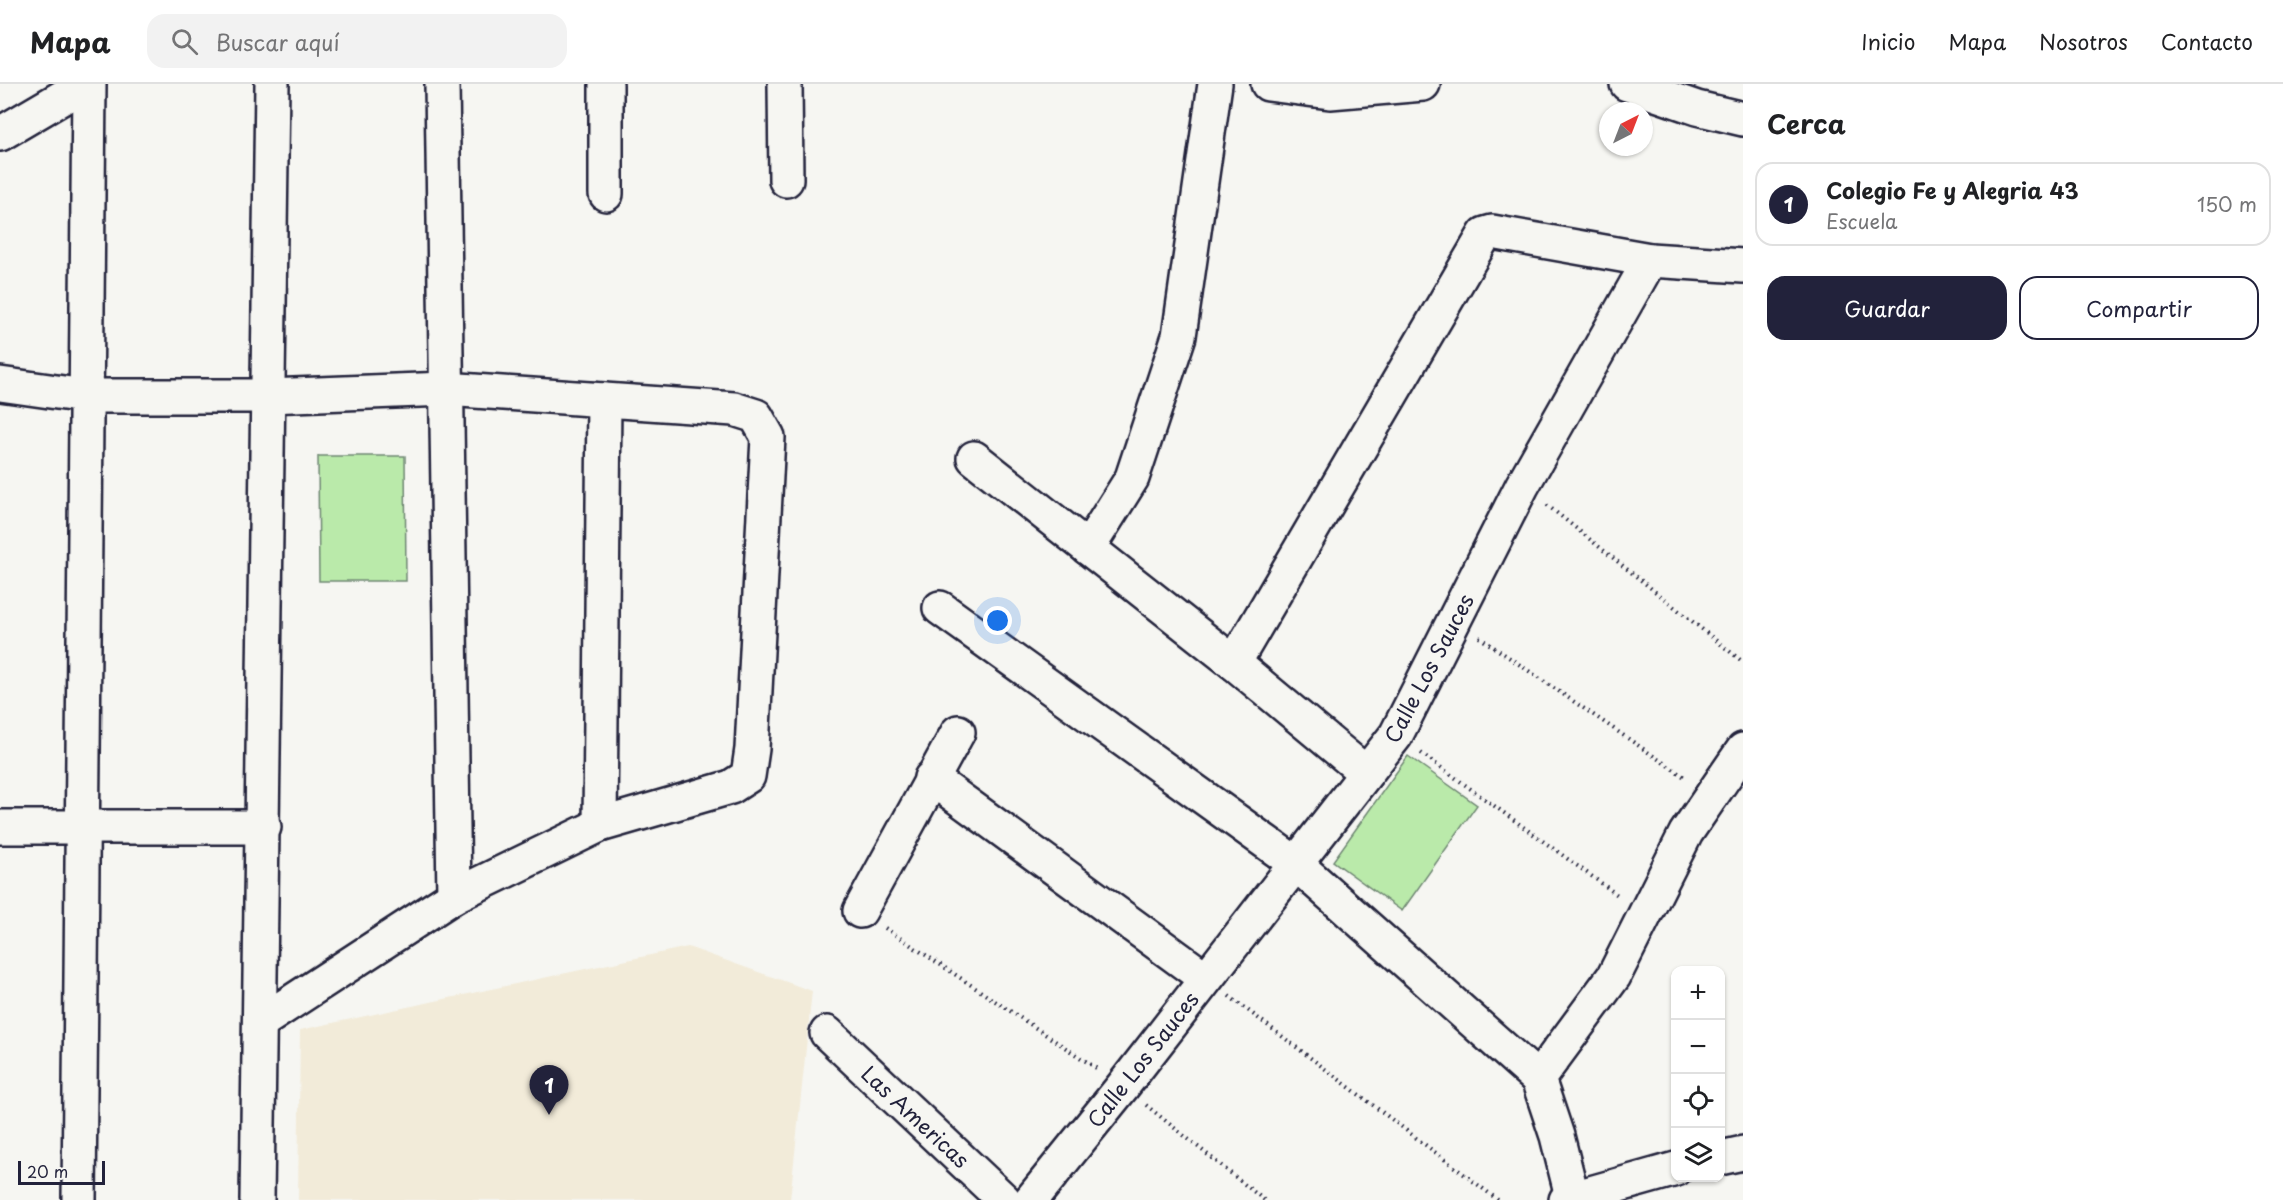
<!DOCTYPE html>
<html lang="es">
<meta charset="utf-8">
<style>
:root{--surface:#fff;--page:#f2f2f2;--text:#202124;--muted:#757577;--line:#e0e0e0;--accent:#22223b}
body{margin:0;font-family:"Playpen Sans",sans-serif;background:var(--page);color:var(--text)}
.controls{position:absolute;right:18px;bottom:18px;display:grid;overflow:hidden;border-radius:12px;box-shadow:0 2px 4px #0004}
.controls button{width:54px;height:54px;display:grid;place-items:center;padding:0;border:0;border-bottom:2px solid var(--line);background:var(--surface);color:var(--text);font:30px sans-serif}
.compass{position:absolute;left:1599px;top:18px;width:54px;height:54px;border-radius:50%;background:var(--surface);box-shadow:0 2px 4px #0004;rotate:42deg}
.scale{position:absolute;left:18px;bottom:15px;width:87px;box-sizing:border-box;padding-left:6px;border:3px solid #22223b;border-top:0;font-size:16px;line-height:21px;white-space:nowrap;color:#22223b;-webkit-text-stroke:4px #f6f6f2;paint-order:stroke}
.you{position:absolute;left:998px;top:537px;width:21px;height:21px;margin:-15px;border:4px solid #fff;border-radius:50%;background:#1a73e8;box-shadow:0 0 0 9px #1a73e833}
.badge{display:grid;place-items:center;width:39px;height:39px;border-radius:50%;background:var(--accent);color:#fff;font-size:20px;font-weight:700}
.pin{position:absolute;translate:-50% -50px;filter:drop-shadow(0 2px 3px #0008)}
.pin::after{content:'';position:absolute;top:32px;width:21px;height:18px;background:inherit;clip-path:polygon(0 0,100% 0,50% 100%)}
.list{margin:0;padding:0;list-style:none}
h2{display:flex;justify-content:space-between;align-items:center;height:78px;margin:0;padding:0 24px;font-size:26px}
h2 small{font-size:20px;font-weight:400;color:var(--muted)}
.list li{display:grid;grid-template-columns:39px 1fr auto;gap:18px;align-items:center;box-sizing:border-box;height:84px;margin:0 12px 12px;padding:0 12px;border:2px solid var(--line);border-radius:18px}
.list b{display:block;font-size:22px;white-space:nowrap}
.list p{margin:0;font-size:20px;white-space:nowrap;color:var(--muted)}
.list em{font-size:20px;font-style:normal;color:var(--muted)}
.actions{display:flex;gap:12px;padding:18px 24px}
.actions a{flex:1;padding:14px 0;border:2px solid var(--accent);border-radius:18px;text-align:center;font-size:21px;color:var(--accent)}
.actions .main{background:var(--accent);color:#fff}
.icon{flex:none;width:33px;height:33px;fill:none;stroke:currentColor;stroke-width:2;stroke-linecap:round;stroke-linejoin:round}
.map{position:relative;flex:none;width:1743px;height:1116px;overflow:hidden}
header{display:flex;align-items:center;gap:36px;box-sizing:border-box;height:84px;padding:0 30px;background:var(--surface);border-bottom:2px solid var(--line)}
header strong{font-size:28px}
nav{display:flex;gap:33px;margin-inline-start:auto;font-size:21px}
.search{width:420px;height:54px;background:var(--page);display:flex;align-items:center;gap:15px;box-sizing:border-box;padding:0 21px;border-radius:18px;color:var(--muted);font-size:22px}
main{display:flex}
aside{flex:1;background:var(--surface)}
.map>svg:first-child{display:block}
.built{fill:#f2ebd9}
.green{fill:#baeaaa;stroke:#6e8672;stroke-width:1.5}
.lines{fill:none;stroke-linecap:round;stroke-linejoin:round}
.minor-casing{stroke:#22223b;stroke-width:38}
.path{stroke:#22223b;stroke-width:4;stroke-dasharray:1.5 4.5;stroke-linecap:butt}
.minor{stroke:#f6f6f2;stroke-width:33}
.labels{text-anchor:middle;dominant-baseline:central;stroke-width:6;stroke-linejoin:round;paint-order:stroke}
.street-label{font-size:21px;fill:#22223b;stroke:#f6f6f2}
</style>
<header>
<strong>Mapa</strong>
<div class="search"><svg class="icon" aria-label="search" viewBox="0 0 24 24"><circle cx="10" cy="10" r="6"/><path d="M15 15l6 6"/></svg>Buscar aquí</div>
<nav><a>Inicio</a><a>Mapa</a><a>Nosotros</a><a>Contacto</a></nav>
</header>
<main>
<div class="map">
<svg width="1743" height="1116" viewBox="0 0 1743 1116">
<rect width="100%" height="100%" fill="#f6f6f2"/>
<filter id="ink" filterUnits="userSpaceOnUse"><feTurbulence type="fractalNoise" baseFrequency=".0167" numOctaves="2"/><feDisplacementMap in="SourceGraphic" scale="12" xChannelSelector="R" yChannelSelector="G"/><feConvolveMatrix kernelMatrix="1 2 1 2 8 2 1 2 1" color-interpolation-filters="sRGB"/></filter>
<g filter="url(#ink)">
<polygon class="built" points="688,863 812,907 790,1116 298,1116 300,946"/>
<g class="green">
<polygon points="318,372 405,372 406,497 319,497"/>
<polygon points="1408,672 1477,721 1402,827 1333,777"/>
</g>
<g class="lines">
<g class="minor-casing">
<g id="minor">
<polyline points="442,0 454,812"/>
<polyline points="606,0 606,110"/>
<polyline points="785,0 786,96"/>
<polyline points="1268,0 1330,8 1423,0"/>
<polyline points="1627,0 1697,24 1743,35"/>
<polyline points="0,50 85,0"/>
<polyline points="0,300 85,312 268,312 446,305 734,325 756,332 768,353 752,665 748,692 731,703 600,741 454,812 261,938"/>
<polyline points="974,374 1234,579 1366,689"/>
<polyline points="1088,464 1132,394 1179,252 1215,0"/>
<polyline points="940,524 1295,779 1538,995"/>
<polyline points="1234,579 1485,150 1492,148 1650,176 1743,182"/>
<polyline points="931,694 1205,894"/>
<polyline points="600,741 604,316"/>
<polyline points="0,743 264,743"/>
<polyline points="860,827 958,648"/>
<polyline points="827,949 1004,1116"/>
<polyline points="1720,1074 1743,1069"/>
<polyline points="1572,1112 1557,1052 1538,995 1614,892 1686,749 1743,666"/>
<polyline points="79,1116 89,0"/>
<polyline points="257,1116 272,0"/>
<polyline points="1031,1116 1123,1002 1396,651 1522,402 1650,176"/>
<polyline points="1566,1116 1676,1085"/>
</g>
</g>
<g class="path">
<polyline points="1547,421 1743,578"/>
<polyline points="1479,553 1686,694"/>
<polyline points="1421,669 1619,812"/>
<polyline points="885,844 1099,986"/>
<polyline points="1229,912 1498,1116"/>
<polyline points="1146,1021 1264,1116"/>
</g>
<use href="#minor" class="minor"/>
</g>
</g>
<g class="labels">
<g class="street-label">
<text transform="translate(1428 584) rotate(-62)">Calle Los Sauces</text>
<text transform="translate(1142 975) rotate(-52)">Calle Los Sauces</text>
<text transform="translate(916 1032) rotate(43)">Las Americas</text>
</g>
</g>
</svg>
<div class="controls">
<button>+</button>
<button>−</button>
<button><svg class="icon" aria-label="locate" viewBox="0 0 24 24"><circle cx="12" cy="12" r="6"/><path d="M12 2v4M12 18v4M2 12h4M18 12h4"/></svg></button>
<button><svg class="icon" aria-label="layers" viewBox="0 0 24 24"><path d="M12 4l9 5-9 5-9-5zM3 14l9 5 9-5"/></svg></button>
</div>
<svg class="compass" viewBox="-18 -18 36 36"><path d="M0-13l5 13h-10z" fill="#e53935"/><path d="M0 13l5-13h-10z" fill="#757577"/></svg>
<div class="scale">20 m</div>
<div class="you"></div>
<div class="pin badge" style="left:549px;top:1031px">1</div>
</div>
<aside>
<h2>Cerca<small></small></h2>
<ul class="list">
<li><span class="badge">1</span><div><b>Colegio Fe y Alegria 43</b><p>Escuela</p></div><em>150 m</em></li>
</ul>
<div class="actions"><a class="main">Guardar</a><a>Compartir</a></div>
</aside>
</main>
